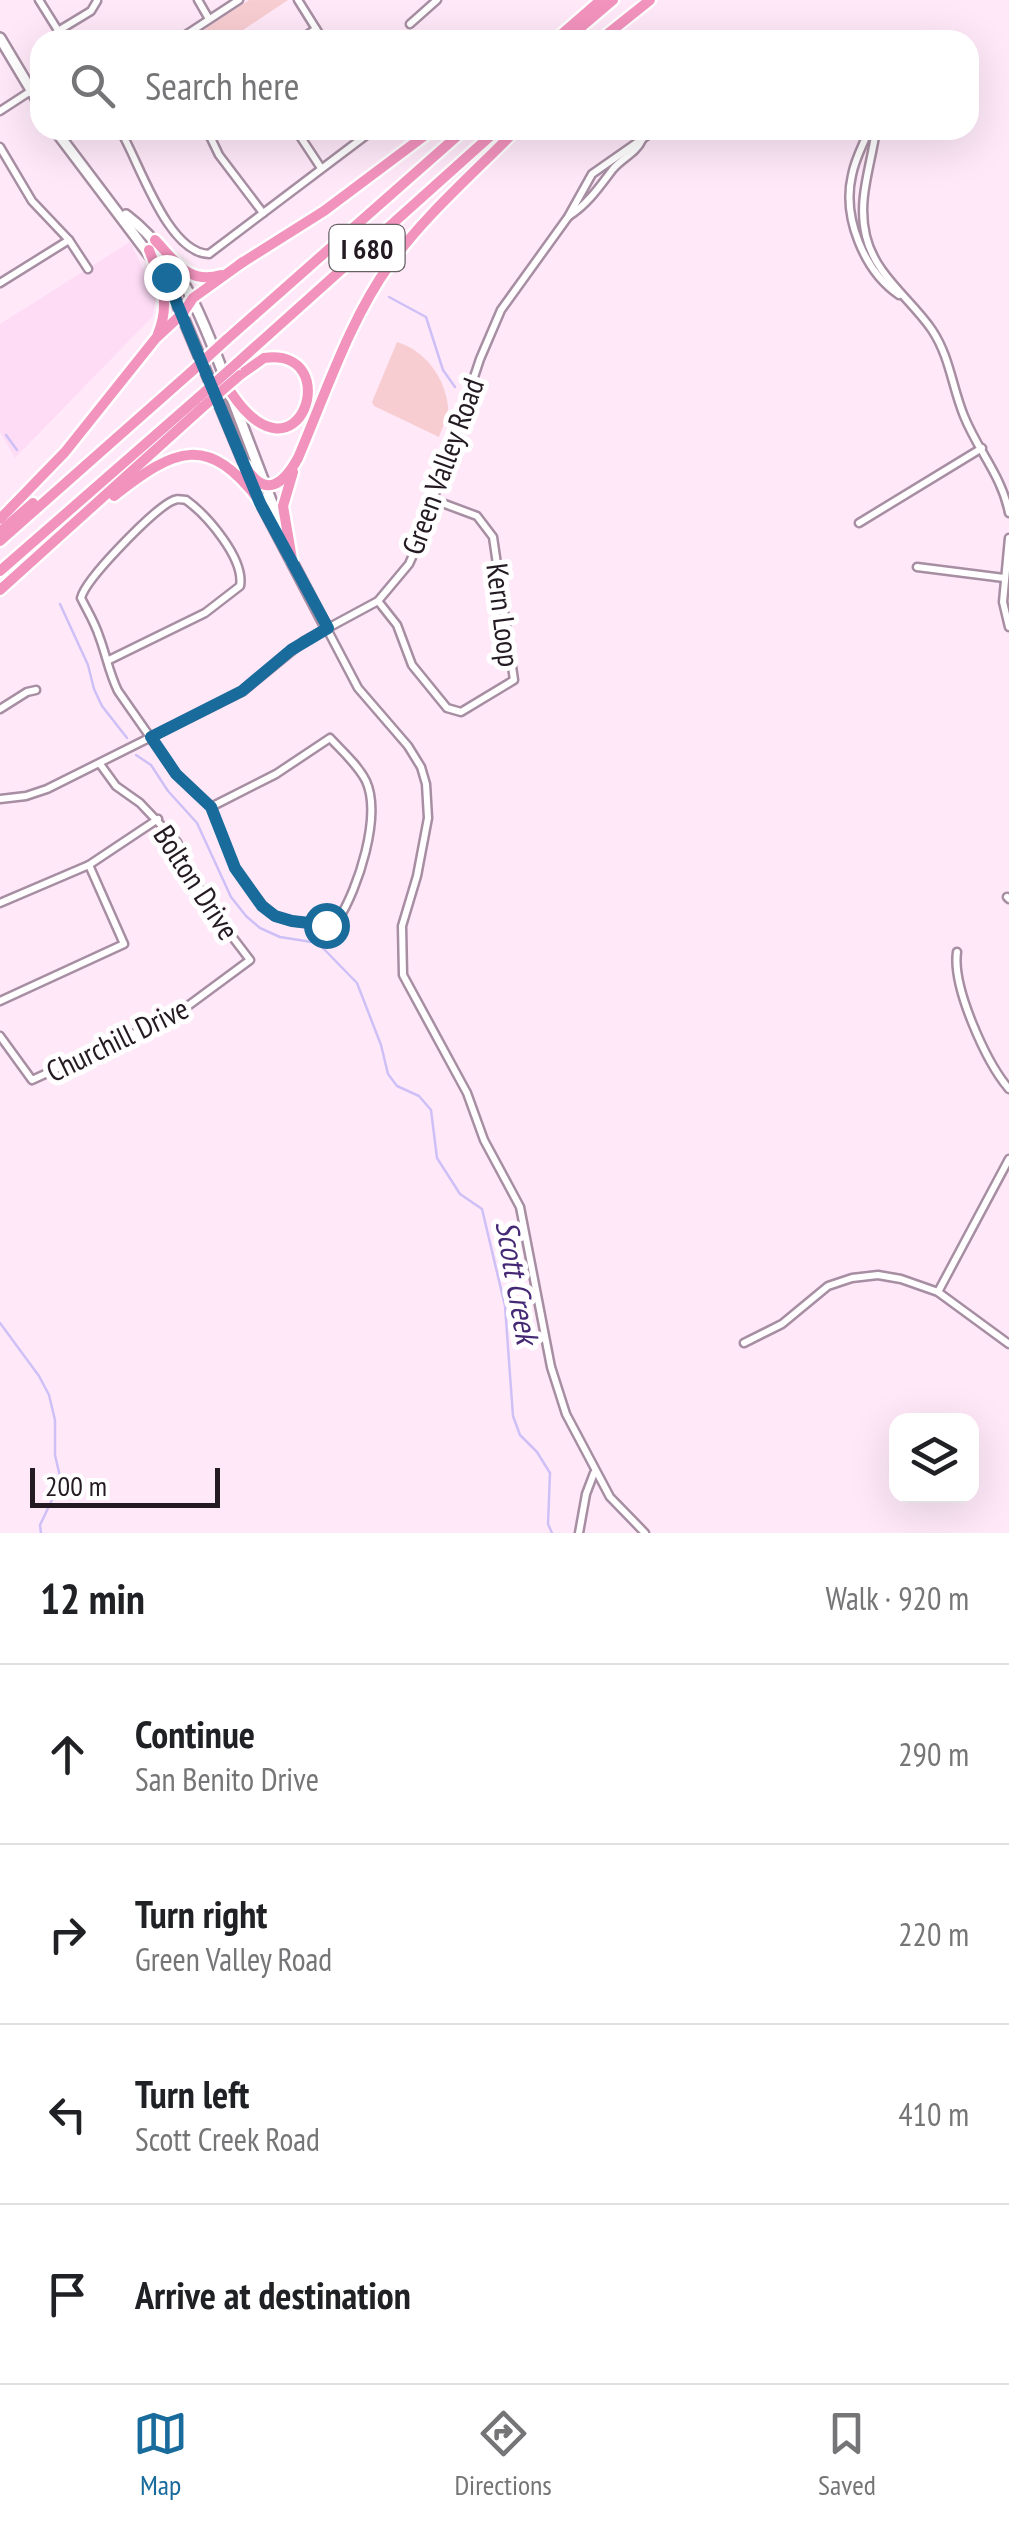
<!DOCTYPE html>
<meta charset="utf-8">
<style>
:root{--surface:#fff;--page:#f2f2f2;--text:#202124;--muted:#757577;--line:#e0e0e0;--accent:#196b9c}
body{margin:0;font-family:"PT Sans Narrow",sans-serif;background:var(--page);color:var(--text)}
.controls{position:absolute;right:30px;bottom:30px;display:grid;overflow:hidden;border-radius:20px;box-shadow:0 10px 40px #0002}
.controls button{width:90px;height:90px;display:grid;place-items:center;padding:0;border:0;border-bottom:2px solid var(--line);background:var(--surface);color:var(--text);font:50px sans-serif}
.scale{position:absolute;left:30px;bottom:25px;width:190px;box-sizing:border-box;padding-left:10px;border:5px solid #241a22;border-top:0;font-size:28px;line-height:35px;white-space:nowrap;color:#241a22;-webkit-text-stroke:8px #fff;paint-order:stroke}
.stop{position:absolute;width:30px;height:30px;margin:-22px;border:8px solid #196b9c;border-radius:50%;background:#fff}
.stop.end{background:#196b9c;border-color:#fff;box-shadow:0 2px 10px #0008}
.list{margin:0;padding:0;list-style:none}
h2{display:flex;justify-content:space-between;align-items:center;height:130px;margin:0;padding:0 40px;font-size:42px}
h2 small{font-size:32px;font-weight:400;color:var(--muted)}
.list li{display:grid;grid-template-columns:65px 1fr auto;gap:30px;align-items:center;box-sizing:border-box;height:180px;padding:0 40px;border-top:2px solid var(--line)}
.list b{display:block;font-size:38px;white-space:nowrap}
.list p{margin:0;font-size:32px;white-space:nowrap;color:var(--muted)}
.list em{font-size:32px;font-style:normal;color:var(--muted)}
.icon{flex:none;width:55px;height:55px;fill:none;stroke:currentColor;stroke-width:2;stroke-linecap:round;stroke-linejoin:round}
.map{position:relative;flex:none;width:1009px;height:1533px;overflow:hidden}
.search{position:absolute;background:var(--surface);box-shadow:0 10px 40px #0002;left:30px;right:30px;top:30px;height:110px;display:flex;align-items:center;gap:25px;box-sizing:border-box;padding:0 35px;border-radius:30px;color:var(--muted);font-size:38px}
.sheet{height:850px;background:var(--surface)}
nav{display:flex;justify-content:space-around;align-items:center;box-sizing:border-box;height:140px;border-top:2px solid var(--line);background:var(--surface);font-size:28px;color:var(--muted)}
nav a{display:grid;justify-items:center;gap:5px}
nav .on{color:var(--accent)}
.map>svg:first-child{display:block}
.built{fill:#fedcf6}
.green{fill:#f8cdd1}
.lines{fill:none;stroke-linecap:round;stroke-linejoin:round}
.stream{stroke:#cec0f6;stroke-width:2.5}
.street-casing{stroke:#a78ea2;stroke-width:11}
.secondary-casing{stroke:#a78ea2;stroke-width:14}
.highway-casing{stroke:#fff;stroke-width:15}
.street{stroke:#fff;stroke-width:6}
.secondary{stroke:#fff;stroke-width:9}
.highway{stroke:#f293bd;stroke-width:10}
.highway-bridge-casing{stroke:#fff;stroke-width:15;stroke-linecap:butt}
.highway-bridge{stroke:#f293bd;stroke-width:10}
.route{stroke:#196b9c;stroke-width:12}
.labels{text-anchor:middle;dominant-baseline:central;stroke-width:10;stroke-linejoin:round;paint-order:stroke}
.shield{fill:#fff;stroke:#665f64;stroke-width:2.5}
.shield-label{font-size:28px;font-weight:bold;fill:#241a22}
.street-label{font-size:30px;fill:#241a22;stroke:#fff}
.water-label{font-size:32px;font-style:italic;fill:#452975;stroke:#fff}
</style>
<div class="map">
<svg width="1009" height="1533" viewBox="0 0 1009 1533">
<rect width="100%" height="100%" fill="#ffe9f9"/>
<polygon class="built" points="130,242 156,295 153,316 15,458 0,432 0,324"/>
<g class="green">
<polygon points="249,0 288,0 228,40 188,40"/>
<path d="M 397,342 C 425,350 445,378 448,406 C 449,415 442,428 439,437 L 374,406 L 372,402 Z"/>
</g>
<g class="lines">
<g class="stream">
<polyline points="389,297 426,317 443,370 455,387"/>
<polyline points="6,435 17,450"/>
<polyline points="60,604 88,665 94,689 102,706 127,738"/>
<polyline points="136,755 151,765 168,791 197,823 231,897 246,916 260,928 280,937 318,943 357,983 381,1045 388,1074 397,1086 419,1096 431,1110 437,1158 460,1194 482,1209 505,1306 513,1416 520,1435 537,1452 550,1473 548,1524 552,1533"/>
<polyline points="0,1323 39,1376 49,1395 55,1420 55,1455 61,1481 40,1525 41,1533"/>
</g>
<g class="street-casing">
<g id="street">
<polyline points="39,0 64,40"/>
<polyline points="198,0 209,19"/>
<polyline points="298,0 323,40"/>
<polyline points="410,24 437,0"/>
<polyline points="58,31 91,11 97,1"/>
<polyline points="178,40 239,0"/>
<polyline points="299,40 316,29"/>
<polyline points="0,111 40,85"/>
<path d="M 120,130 C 139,161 167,253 209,254 L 373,130"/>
<polyline points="207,130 219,155 263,213"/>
<polyline points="296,130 321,168"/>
<path d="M 869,130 C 863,145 855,159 852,175 C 842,217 864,271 899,295"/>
<path d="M 876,130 C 871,166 857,200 866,236 C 875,275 911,299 932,330 C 950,357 952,387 964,416 C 978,451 1002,476 1009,513"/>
<polyline points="0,147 32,201 69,240 88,269"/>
<path d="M 569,216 C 588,204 600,186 613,169 C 622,158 636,153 642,140"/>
<polyline points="0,283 69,240"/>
<polyline points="859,523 982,448"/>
<polyline points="1009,538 1003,602 1009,627"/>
<polyline points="917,567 1004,578"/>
<polyline points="378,601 397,625 412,665 447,708 461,712 514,680 493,537 477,516 434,500"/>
<polyline points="327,629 358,688 408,746 421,767 426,784 428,818 417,876 402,926 403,975 467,1093 484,1140 520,1207 551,1367 566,1414 610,1497 645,1533"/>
<path d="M 107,661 L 205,613 L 240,586 C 245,559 207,515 186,500 C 179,499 177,498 170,502 C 151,513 86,578 81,598 C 87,610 95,623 99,636 C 106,654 109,673 118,691 L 176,774 L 211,807 L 235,868 L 262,905 L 275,916 L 291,921 L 326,925 L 338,920 C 358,889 382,816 366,781 C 358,765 342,751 330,738 L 276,774 L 211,807"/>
<polyline points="0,709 27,692 36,690"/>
<polyline points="0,799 26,796 47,789 243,691 304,641 378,601 409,564 420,539 480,359 501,310 568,217 592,174 655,130"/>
<polyline points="1007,897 1009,899"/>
<polyline points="0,903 89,865 158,819"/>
<path d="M 957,952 C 952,987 986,1062 1009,1089"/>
<polyline points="0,1001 124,944 89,865"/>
<polyline points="0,1036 32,1080 177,1014 250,960 205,901 177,842 140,803 116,786 100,764"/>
<polyline points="938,1292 1009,1159"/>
<polyline points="744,1343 782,1324 828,1286 852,1278 878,1275 901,1279 938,1292 1009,1344"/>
<polyline points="579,1533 586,1494 594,1473"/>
</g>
</g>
<g class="secondary-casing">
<g id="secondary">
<polyline points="0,38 40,105"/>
<polyline points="55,130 166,277 261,503 327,629"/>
<path d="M 126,215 C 178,254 203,319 225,378"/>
<polyline points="230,393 285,537"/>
</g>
</g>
<g class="highway-casing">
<g id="highway">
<polyline points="555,40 601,0"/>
<polyline points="566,40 613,0"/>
<polyline points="600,40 650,0"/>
<path d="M 155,240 C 175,261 188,285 221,275"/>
<path d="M 149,250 C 161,281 171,302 158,334"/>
<polyline points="240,264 324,211 432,130"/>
<polyline points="226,340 464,130"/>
<polyline points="236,364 497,130"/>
<path d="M 230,391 C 299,496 347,346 264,358 L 240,375"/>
<path d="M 245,466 C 265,499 283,485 298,458 C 325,395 350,319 390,264 C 425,215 474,173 516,130"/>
<path d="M 114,496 C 175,448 208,432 261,503"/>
<polyline points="0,519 65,452 156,338 183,313 193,298 243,262"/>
<polyline points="0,532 33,503"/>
<polyline points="0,541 191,372"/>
<polyline points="292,559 283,506 293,472"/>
<polyline points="0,571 199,397"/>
<polyline points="0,590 204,406"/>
</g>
</g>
<use href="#street" class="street"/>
<use href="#secondary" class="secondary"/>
<use href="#highway" class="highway"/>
<g class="highway-bridge-casing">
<g id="highway-bridge">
<polyline points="191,372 226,340"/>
<polyline points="199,397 236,364"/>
<polyline points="204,406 240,375"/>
</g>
</g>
<use href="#highway-bridge" class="highway-bridge"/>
</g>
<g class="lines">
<polyline class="route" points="166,277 260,503 328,628 291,650 242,691 151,737 176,774 211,807 235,868 262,906 275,916 292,921 326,925"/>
</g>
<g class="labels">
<rect class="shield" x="329.5" y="225" width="75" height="46" rx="8"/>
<g class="shield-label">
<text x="367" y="248">I 680</text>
</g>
<g class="street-label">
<text transform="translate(442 466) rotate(-70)">Green Valley Road</text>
<text transform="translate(504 615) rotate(83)">Kern Loop</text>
<text transform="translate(197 882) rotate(57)">Bolton Drive</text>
<text transform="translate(117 1039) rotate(-26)">Churchill Drive</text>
</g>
<g class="water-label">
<text transform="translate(518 1282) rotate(80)">Scott Creek</text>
</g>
</g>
</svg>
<div class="controls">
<button><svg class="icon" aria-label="layers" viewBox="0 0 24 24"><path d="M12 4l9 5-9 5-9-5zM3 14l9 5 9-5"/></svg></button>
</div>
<div class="scale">200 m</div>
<div class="stop" style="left:326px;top:925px"></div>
<div class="stop end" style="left:166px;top:277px"></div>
<div class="search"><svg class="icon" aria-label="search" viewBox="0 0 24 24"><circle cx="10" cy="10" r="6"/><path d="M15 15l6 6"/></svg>Search here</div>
</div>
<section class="sheet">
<h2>12 min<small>Walk · 920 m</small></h2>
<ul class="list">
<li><svg class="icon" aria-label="ahead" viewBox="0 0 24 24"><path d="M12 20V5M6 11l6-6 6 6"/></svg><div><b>Continue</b><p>San Benito Drive</p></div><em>290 m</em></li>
<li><svg class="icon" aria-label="right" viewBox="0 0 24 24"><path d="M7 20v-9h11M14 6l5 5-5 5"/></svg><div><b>Turn right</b><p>Green Valley Road</p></div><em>220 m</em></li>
<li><svg class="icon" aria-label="left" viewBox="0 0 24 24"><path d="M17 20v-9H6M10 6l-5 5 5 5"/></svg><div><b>Turn left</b><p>Scott Creek Road</p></div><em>410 m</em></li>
<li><svg class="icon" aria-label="arrive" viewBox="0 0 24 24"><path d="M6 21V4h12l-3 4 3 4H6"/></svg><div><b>Arrive at destination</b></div></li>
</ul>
</section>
<nav>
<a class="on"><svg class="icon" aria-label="map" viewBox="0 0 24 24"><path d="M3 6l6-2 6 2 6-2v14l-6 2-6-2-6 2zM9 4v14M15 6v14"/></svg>Map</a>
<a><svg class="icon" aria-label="directions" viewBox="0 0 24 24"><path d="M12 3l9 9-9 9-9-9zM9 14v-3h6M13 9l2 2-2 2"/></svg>Directions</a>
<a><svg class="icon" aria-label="saved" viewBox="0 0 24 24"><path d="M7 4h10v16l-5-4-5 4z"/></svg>Saved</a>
</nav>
